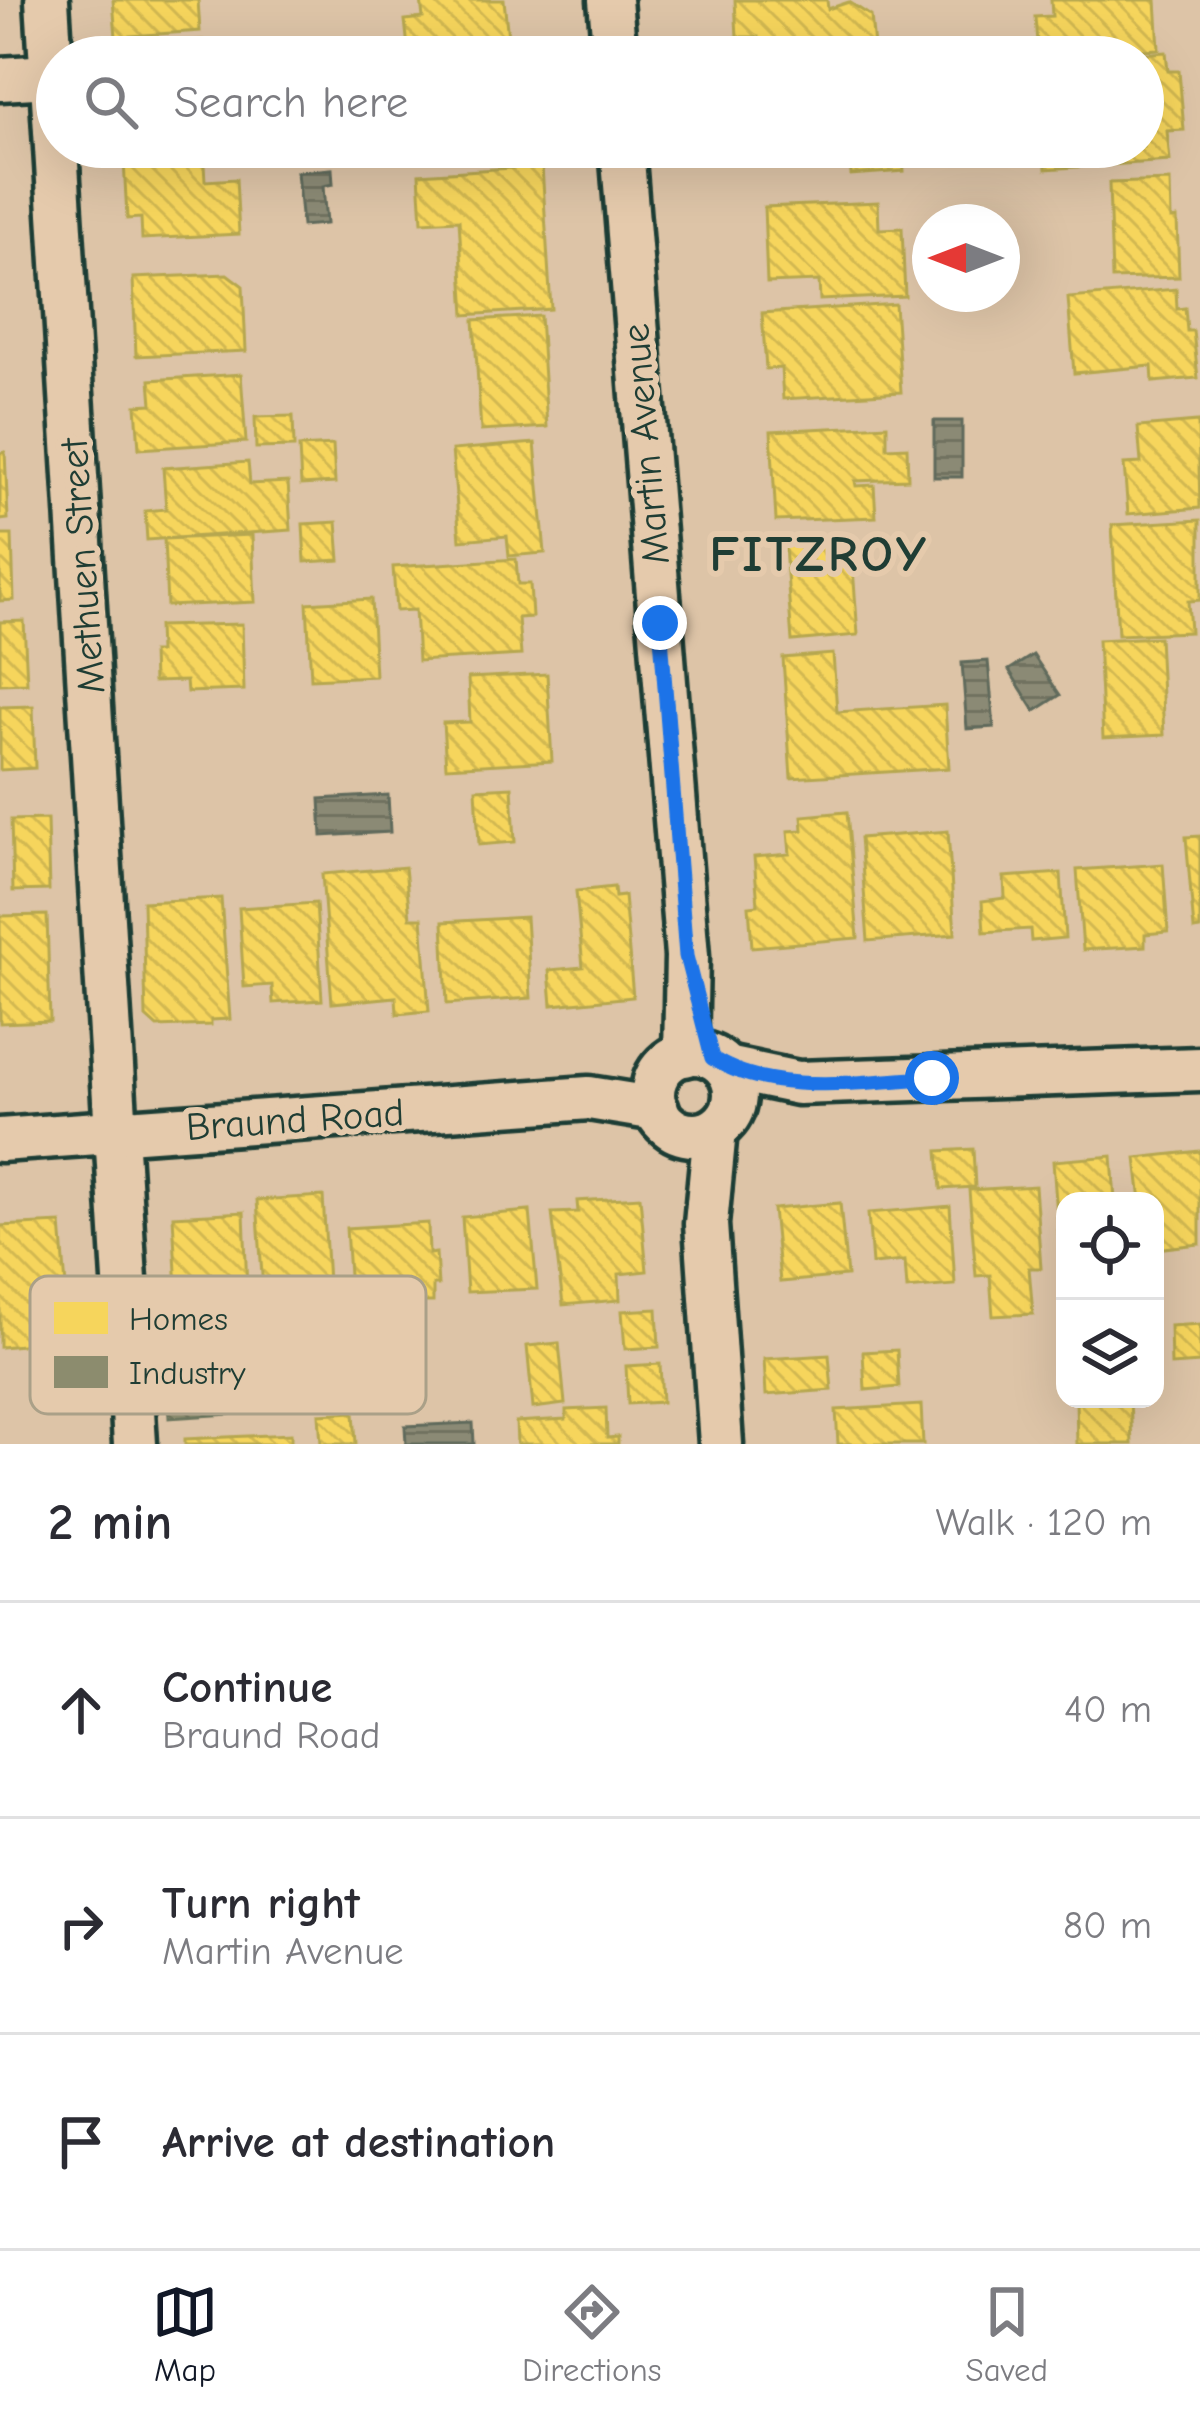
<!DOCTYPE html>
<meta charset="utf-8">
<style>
:root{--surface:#fff;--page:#f2f2f3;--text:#2b2b33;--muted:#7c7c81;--line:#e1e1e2;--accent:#111827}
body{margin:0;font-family:"Comic Neue",sans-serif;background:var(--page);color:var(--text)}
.controls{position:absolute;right:36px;bottom:36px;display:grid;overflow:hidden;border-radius:24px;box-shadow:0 12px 48px #0002}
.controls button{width:108px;height:108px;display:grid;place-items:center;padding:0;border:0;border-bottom:3px solid var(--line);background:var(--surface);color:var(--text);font:60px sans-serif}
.compass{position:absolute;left:912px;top:204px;width:108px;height:108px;border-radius:50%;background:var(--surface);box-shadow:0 12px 48px #0002;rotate:270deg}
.stop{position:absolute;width:36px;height:36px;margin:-27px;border:9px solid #1a73e8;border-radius:50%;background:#fff}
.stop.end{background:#1a73e8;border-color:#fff;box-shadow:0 3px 12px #0008}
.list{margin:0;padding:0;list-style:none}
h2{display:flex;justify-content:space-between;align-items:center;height:156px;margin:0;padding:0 48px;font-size:51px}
h2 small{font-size:39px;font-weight:400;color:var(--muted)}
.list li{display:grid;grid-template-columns:78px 1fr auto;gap:36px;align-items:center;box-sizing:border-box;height:216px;padding:0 48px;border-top:3px solid var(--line)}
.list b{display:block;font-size:45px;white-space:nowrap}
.list p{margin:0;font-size:39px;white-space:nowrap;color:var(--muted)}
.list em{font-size:39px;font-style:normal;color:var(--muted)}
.icon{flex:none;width:66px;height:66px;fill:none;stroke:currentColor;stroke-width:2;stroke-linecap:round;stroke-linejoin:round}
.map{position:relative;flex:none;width:1200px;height:1444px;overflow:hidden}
.search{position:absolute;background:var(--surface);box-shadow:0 12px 48px #0002;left:36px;right:36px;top:36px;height:132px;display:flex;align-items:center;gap:30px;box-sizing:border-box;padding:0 42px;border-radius:66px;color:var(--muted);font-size:45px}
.sheet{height:804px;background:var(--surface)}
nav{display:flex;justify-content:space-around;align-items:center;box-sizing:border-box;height:168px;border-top:3px solid var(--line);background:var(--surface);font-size:33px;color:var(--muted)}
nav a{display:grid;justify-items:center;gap:6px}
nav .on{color:var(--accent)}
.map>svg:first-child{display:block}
.water{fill:url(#water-rules);stroke:#606b5b;stroke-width:3}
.homes{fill:url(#homes-back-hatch);stroke:#b6a750;stroke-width:3}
.industry{fill:url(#industry-back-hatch);stroke:#6b745d;stroke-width:3}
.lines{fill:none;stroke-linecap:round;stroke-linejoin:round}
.street-casing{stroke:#1f3d34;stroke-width:51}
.street{stroke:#e5caac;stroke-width:42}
.route{stroke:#1a73e8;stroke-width:15}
.labels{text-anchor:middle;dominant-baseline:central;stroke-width:12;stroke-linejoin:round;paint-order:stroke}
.street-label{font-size:39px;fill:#1f3d34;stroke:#e5caac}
.district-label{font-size:51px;font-weight:bold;letter-spacing:3px;fill:#1f3d34;stroke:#e5caac}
.key{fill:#e5caac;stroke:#aaa088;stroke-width:3}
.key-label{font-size:33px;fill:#1f3d34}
</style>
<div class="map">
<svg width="1200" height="1444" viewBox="0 0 1200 1444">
<defs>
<pattern id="water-rules" width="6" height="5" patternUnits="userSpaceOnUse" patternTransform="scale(3)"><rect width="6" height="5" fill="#8b8a75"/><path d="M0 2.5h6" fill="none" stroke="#717261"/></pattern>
<pattern id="homes-back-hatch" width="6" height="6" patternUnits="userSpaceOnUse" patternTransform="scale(3)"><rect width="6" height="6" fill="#f6d55c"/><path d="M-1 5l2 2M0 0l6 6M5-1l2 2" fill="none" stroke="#d2b851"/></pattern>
<pattern id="industry-back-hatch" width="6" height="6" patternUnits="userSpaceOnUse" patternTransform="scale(3)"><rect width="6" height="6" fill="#8c8c6e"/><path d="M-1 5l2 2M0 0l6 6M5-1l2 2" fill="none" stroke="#72745b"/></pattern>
</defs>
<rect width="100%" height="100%" fill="#ddc4a7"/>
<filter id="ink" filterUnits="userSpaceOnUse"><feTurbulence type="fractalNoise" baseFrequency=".00833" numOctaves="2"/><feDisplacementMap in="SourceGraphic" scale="24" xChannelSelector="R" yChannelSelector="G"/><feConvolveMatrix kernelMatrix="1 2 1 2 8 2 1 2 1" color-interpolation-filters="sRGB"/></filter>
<g filter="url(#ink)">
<g class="water">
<polygon points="332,169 333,184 323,186 326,224 302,226 297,172"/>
<rect x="934" y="421" width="28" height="56"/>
<polygon points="1033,655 1060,695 1035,711 1009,670"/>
<polygon points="988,661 994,727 967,729 962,663"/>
<polygon points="388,795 390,832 322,836 320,799"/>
<polygon points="473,1423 474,1444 406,1444 405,1426"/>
</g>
<g class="homes">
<polygon points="113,0 198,0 200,31 116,37"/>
<polygon points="421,0 504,0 510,57 409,57 405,20 423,18"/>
<polygon points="735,0 827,0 828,9 849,2 871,16 875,57 759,57 758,37 737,37"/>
<polygon points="1051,0 1156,0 1159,49 1038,56 1035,17 1052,16"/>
<polygon points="202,40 203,57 151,57 150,43"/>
<polygon points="1166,52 1168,71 1179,71 1184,130 1167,131 1170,161 1046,169 1045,147 1143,147 1143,57 1110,56"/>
<polygon points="284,147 350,147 350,156 285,160"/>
<polygon points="764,147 902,147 904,171 851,175 850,157 765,164"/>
<polygon points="164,158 165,166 204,164 205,181 236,179 239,234 142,239 141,218 127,219 124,160"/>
<polygon points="542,166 551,309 465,315 459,220 422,222 419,174"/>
<polygon points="1170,181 1171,219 1177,218 1179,277 1112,279 1109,183"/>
<polygon points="878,202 879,229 902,228 905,296 820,300 819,281 767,283 764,207"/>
<polygon points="227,274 243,286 246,351 136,356 133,278"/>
<polygon points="1176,289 1177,309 1185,308 1187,331 1193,331 1198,378 1153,382 1152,366 1074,373 1068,298"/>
<polygon points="895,304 901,392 783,399 781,368 766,369 762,313"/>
<polygon points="540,316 547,427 481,431 474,320"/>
<polygon points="241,374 246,442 139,449 136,405 152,404 150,380"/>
<polygon points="293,416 294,447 256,448 255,417"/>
<polygon points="1198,422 1200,508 1128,514 1124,464 1141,463 1138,427"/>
<polygon points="887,425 887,448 907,447 908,479 855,481 856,486 874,485 876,517 776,521 771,431"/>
<polygon points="535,443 545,553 509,556 507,536 460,540 452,450"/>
<polygon points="333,445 335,483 301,485 299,447"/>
<polygon points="5,452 8,519 0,520 0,453"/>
<polygon points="248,462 250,484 288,482 291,530 147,540 145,511 166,509 163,468"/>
<polygon points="1200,520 1200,600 1188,601 1190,632 1118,635 1112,525"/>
<polygon points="337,522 340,560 305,562 303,524"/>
<polygon points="0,535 12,535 14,600 0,601"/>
<polygon points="252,535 255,602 167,606 164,539"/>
<polygon points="851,541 858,635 792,641 785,546"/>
<polygon points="516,559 518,584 530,584 532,617 518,618 521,655 418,661 415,610 396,611 393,567"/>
<polygon points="371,599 375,676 311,679 307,603"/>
<polygon points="24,621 27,683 0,684 0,622"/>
<polygon points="242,624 244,690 187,692 186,681 153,682 152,652 159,652 158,626"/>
<polygon points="1159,637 1164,735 1103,738 1098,640"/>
<polygon points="833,654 837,712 945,705 949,768 791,778 783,658"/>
<polygon points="547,674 552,761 446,767 443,723 470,722 468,678"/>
<polygon points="33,706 35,768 0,770 0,707"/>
<polygon points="512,787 515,842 479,845 476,789"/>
<polygon points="847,812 858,938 752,947 749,906 758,905 754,857 790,854 788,831 803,830 802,816"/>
<polygon points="47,819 49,890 13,891 11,820"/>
<polygon points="948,831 955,934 868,941 860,838"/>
<polygon points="1200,836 1200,929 1194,930 1186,837"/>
<polygon points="1163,864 1168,932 1145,934 1145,946 1083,950 1077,870"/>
<polygon points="405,867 410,918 422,918 429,1011 397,1014 396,997 332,1003 322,874"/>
<polygon points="1061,873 1065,938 1031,941 1030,929 984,932 982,901 1005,898 1004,877"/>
<polygon points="614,887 615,897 624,896 633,997 552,1005 549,970 583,967 576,891"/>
<polygon points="221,898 230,1019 211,1020 211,1025 157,1027 146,1017 143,902"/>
<polygon points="316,903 322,1000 273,1003 272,985 244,987 239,908"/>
<polygon points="47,915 50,1021 0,1023 0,916"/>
<polygon points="526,917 531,998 447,1004 443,922"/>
<polygon points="973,1149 975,1187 941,1189 938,1151"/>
<polygon points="1200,1151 1200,1244 1155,1249 1155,1201 1141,1201 1136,1158"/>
<polygon points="1112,1156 1115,1201 1065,1201 1063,1296 1053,1161"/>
<polygon points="1035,1186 1041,1268 1029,1268 1033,1314 993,1316 990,1275 976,1276 969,1190"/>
<polygon points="323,1196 330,1318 265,1321 257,1200"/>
<polygon points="640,1197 647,1271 619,1274 620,1300 563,1305 552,1213 578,1212 577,1201"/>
<polygon points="840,1203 847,1276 780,1282 773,1209"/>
<polygon points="950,1206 955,1285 907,1289 905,1261 872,1264 868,1213"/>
<polygon points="530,1211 537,1289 467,1292 462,1217"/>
<polygon points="244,1212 249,1342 180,1346 173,1216"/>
<polygon points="61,1223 68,1313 63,1314 64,1323 87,1322 88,1356 56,1359 55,1342 0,1347 0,1226"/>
<polygon points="428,1223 429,1254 436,1253 438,1285 433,1285 433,1302 419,1302 418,1293 387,1295 387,1289 350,1291 346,1228"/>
<polygon points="657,1309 659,1347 625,1349 622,1311"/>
<polygon points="1200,1324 1200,1363 1171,1365 1170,1326"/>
<polygon points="559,1343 565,1404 533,1408 527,1346"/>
<polygon points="897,1350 899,1387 865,1390 863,1352"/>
<polygon points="829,1355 832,1390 766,1395 764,1359"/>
<polygon points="660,1364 662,1402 628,1404 626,1366"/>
<polygon points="1076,1399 1130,1399 1132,1444 1077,1444"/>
<polygon points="921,1405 923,1444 838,1444 836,1410"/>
<polygon points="606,1408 607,1438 618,1437 618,1444 517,1444 516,1422 566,1419 566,1410"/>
<polygon points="354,1412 356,1444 321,1444 319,1414"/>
<polygon points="291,1434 291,1444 185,1444 185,1439"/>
</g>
<polygon class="industry" points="227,1373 229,1414 169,1418 167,1377"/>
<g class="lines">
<g class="street-casing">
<g id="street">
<polyline points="47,0 135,1444"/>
<polyline points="610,0 615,57"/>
<polyline points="0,79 51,76"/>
<polyline points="622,147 687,956 685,1055"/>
<circle cx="694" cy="1094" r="41"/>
<polyline points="726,1068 798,1083 1200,1069"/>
<polyline points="715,1130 706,1224 721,1444"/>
<polyline points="0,1140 589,1098 657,1109"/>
</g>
</g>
<use href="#street" class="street"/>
</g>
</g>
<g class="lines" filter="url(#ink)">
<path class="route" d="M 660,623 L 686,956 L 712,1058 C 772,1097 863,1081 932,1078"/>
</g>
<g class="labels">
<g class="street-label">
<text transform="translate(646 444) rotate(-95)">Martin Avenue</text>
<text transform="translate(83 566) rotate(-94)">Methuen Street</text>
<text transform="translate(295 1120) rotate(-4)">Braund Road</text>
</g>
<g class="district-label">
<text x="819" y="554">FITZROY</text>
</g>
</g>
<rect x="30" y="1276" width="396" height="138" rx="18" class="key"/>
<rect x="54" y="1302" width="54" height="32" fill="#f6d55c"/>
<rect x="54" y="1356" width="54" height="32" fill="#8c8c6e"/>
<g class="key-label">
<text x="129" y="1330">Homes</text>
<text x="129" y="1384">Industry</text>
</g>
</svg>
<div class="controls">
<button><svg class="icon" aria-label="locate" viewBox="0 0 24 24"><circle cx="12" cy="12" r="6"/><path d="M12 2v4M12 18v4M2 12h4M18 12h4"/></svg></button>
<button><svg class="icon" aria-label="layers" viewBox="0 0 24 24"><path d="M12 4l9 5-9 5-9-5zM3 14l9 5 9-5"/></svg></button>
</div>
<svg class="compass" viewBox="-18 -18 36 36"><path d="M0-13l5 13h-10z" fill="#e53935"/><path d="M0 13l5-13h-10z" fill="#7c7c81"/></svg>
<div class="stop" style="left:932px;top:1078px"></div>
<div class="stop end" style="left:660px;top:623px"></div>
<div class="search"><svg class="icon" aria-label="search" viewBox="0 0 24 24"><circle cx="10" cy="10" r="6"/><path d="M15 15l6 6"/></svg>Search here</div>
</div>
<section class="sheet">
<h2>2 min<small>Walk · 120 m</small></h2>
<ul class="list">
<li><svg class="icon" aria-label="ahead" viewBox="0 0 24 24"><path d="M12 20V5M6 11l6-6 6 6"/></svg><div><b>Continue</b><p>Braund Road</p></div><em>40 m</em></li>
<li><svg class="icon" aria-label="right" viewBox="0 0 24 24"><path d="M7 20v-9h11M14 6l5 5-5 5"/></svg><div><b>Turn right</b><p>Martin Avenue</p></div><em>80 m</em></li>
<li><svg class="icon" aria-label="arrive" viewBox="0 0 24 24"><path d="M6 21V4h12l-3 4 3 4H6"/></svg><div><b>Arrive at destination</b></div></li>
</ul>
</section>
<nav>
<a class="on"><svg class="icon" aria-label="map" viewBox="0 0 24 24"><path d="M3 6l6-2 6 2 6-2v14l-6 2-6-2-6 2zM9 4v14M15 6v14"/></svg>Map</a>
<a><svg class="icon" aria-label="directions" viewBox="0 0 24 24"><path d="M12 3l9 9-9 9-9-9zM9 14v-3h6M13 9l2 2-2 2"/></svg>Directions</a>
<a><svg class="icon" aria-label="saved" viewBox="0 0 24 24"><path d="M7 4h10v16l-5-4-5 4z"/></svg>Saved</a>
</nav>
